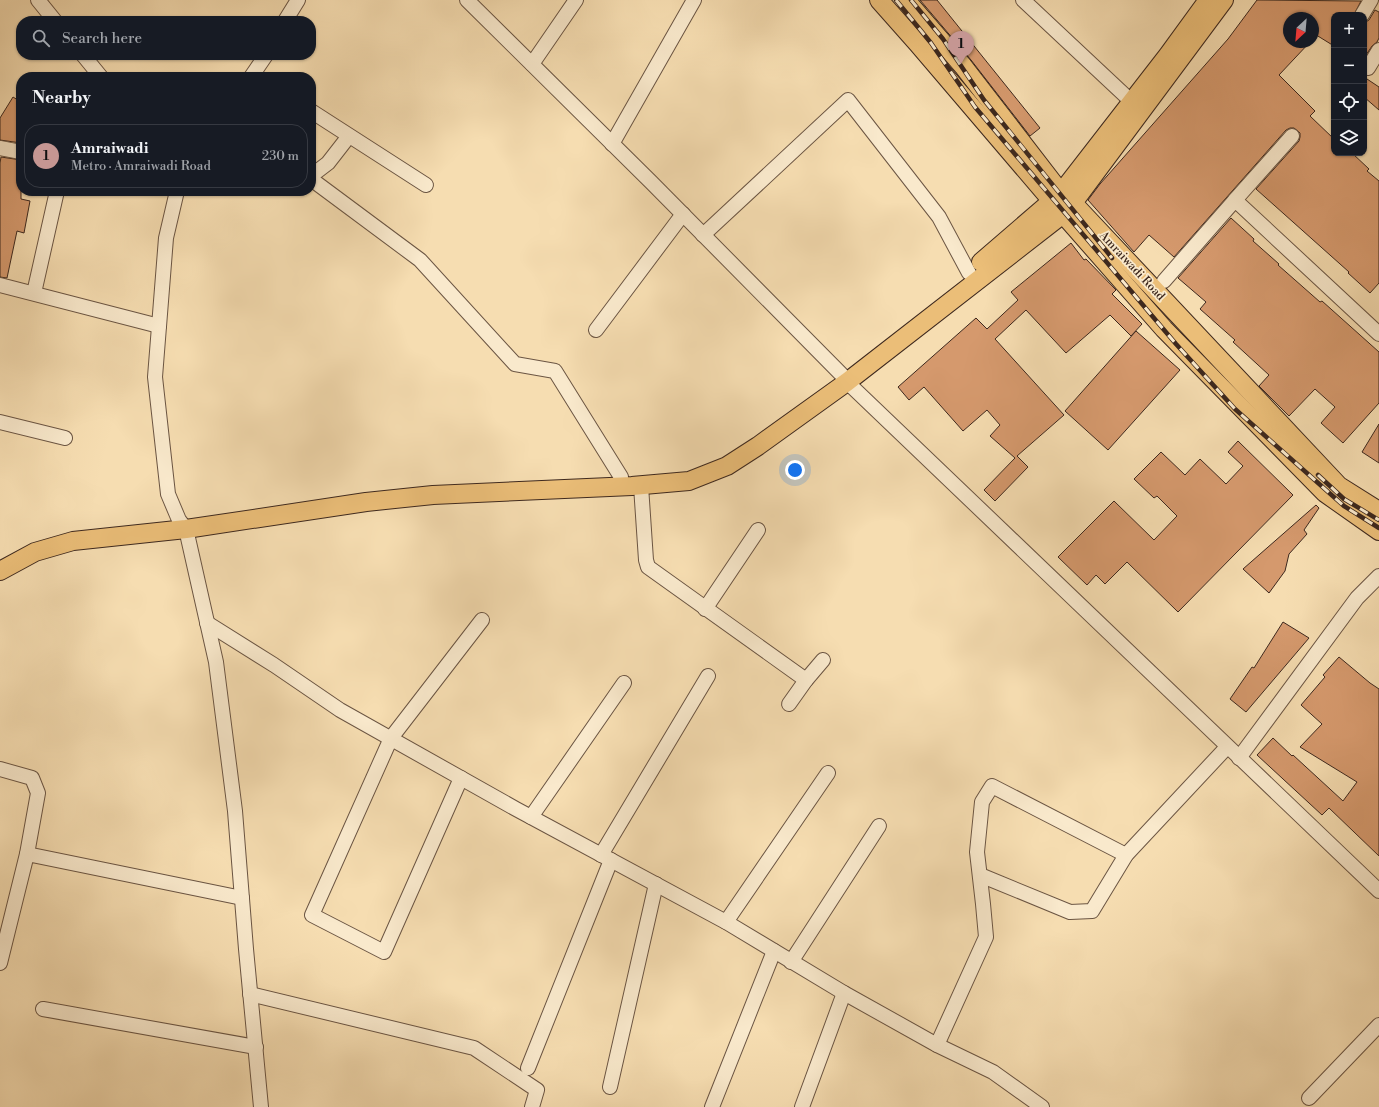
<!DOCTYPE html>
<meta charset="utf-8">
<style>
:root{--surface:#171b24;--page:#20242c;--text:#f1f3f6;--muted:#9ea1a6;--line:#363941;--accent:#c59692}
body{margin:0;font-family:"Libre Bodoni",serif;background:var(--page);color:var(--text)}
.controls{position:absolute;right:12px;top:12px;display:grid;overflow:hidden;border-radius:8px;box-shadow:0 1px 3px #0004}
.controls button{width:36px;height:36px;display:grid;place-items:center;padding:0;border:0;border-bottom:1px solid var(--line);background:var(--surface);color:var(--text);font:20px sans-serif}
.compass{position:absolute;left:1283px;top:12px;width:36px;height:36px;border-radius:50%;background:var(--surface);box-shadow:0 1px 3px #0004;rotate:206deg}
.you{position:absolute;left:795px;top:470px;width:14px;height:14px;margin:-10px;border:3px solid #fff;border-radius:50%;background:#1a73e8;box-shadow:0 0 0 6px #1a73e833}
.badge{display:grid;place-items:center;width:26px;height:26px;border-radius:50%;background:var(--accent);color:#111;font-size:13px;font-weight:700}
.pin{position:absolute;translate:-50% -33px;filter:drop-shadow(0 1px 2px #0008)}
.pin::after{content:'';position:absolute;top:21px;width:14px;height:12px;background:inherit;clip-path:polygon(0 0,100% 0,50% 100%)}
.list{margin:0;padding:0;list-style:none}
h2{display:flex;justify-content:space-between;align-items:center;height:52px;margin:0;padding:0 16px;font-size:17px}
h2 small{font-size:13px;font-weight:400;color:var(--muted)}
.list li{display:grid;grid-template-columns:26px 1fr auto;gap:12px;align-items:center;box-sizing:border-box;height:64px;margin:0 8px 8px;padding:0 8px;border:1px solid var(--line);border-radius:16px}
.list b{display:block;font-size:15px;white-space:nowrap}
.list p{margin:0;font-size:13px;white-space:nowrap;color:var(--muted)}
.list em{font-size:13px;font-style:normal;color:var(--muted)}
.icon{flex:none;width:22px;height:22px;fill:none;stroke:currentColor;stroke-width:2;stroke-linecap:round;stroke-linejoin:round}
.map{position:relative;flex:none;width:1379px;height:1107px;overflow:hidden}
.search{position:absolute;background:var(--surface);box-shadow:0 1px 3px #0004;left:16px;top:16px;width:300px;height:44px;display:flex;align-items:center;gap:10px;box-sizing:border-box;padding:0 14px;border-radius:16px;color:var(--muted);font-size:15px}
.panel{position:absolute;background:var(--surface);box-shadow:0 1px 3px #0004;left:16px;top:72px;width:300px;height:124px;border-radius:16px}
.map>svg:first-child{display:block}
.building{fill:#d5996d;stroke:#3d281e}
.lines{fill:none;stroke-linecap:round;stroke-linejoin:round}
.minor-casing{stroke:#6b5543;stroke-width:16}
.major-casing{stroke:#3d281e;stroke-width:20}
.minor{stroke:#f9e9cc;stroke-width:14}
.major{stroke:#ebbe78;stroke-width:18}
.rail-casing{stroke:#3d281e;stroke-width:4.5}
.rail{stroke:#f9e9cc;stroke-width:3;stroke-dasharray:9;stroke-linecap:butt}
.labels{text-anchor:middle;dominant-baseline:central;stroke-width:3.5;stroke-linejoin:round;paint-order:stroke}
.street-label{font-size:12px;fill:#3d281e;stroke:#f9e9cc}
</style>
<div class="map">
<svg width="1379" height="1107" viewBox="0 0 1379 1107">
<rect width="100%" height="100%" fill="#f6ddb1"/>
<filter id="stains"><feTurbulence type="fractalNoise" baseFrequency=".005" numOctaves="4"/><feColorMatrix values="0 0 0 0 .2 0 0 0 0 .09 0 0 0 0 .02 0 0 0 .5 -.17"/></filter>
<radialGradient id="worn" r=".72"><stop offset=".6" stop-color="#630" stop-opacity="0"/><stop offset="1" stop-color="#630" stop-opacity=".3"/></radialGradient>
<g class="building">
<polygon points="920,0 937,0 1040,128 1030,136 971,60"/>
<polygon points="1257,0 1361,1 1354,15 1334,15 1334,46 1313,33 1313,18 1289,18 1289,42 1310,42 1279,75 1315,111 1310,116 1334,139 1334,153 1352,153 1369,169 1367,171 1379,181 1379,283 1370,293 1348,273 1349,272 1256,189 1299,141 1300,137 1300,133 1294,128 1290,128 1286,130 1174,257 1149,235 1134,252 1088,200 1100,184 1228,39"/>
<polygon points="1375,10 1379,12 1379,38 1377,42 1372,46 1364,58 1364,23 1369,20"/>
<polygon points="1364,77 1379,87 1379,110 1364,97"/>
<polygon points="13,97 21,102 21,143 0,140 0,118"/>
<polygon points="1,157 21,160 21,199 30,201 24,233 17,231 7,278 0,277 0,163"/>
<polygon points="1231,218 1254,239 1253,241 1279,264 1278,265 1320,302 1322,301 1379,352 1379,403 1343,443 1321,423 1335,407 1315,389 1289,416 1259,386 1269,375 1233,342 1235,340 1200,309 1206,302 1178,278"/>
<polygon points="1071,243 1084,260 1086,259 1116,290 1112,294 1142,324 1131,336 1110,315 1066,353 1026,310 995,339 1064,415 1017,456 1028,467 995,501 984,490 1015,458 990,436 1000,425 987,410 963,431 924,387 909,400 898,387 976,318 987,329 1018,300 1011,292"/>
<polygon points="1136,331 1180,370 1108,450 1065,411"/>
<polygon points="1379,424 1379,463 1362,452"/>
<polygon points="1238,441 1293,495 1178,612 1127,562 1105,584 1096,575 1087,585 1058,557 1114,501 1154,540 1177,516 1157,496 1154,498 1134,479 1161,452 1185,475 1200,459 1226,484 1243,466 1228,452"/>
<polygon points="1316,505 1319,508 1304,530 1307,534 1289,554 1285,571 1269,593 1243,569"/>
<polygon points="1283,622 1309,638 1246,712 1230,699 1252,667 1254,668"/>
<polygon points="1339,657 1370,683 1379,689 1379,856 1329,808 1322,815 1257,755 1273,738 1292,756 1293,755 1343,801 1357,782 1300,747 1322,724 1301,705 1325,677 1323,675"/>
</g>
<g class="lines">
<g class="minor-casing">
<g id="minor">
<polyline points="38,0 55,21"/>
<polyline points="467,0 651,182 841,374 847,382 1379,891"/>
<polyline points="1023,0 1132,102"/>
<polyline points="1362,15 1371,0"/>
<polyline points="285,21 298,0"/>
<polyline points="83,55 101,77"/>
<polyline points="532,64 576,0"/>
<polyline points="1368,68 1379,50"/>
<polyline points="251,77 266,55"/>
<polyline points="311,111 426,185"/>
<polyline points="612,144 694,0"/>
<polyline points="0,148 21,152"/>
<polyline points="311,176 328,163 349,136"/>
<polyline points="311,179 420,260 515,364 555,371 621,477"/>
<polyline points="177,191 166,238 155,377 168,494 179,520 186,529 216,662 235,811 246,949 261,1107"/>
<polyline points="1235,200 1292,136"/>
<polyline points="703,235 848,100 939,217 969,273"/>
<polyline points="1164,281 1235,200 1379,334"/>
<polyline points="0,285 159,326"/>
<polyline points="34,293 57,191"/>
<polyline points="596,330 683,214"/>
<polyline points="0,422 65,438"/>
<polyline points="641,486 646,560 648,567 806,680 823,660"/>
<polyline points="705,609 758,530"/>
<polyline points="207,623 274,665 340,710 516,809 726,922 844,993 937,1045 993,1072 1042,1107"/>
<polyline points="789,704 806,680"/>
<polyline points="1239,758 1357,598 1379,576"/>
<polyline points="0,769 32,778 38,793 27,854"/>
<polyline points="461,778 384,952 312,915 391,738 482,620"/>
<polyline points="531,817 624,683"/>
<polyline points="601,855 708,676"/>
<polyline points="980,875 1070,912 1092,911 1126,855 1227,747"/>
<polyline points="726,922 828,773"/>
<polyline points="791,962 879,826"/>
<polyline points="0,963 27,854 242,898"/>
<polyline points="250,994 474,1048 537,1090 532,1107"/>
<polyline points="43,1009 256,1047"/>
<polyline points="937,1045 986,937 983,904 977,852 982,802 992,786 1126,855"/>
<polyline points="528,1068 611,860"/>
<polyline points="610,1087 656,884"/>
<polyline points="1309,1098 1379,1025"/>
<polyline points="712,1107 774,951"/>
<polyline points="802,1107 844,993"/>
</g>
</g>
<g class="major-casing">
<g id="major">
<polyline points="879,0 918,44 1063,214 1164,329 1325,493 1379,531"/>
<polyline points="906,0 963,66 1061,193 1073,203 1339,486 1379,511"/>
<polyline points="981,262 1061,193 1168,55 1208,0"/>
<polyline points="0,571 35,552 73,541 186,529 366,502 433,495 632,486 689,481 727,466 758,446 847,382 1063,214 1073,203 1224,0"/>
</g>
</g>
<use href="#minor" class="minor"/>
<use href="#major" class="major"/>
<g class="rail-casing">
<g id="rail">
<polyline points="896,0 931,43 975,107 1176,344 1235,409 1344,506 1379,528"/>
<polyline points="911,0 943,39 984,100 1112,258"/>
<polyline points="1318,475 1344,499 1379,520"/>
</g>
</g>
<use href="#rail" class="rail"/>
</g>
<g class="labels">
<g class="street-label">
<text transform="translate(1132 266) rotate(47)">Amraiwadi Road</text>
</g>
</g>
<rect width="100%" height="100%" filter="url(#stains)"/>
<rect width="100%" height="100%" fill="url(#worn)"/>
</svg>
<div class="controls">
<button>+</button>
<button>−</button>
<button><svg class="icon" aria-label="locate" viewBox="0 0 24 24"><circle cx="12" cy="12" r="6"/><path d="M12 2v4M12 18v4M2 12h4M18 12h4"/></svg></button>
<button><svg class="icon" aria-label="layers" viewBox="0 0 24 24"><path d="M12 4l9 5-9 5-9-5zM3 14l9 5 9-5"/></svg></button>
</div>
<svg class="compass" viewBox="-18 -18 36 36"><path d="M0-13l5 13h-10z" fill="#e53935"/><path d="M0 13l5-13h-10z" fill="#9ea1a6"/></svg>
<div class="you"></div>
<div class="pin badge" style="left:961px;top:64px">1</div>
<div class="search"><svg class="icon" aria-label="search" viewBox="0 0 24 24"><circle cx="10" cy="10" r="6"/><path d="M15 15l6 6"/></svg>Search here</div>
<section class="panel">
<h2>Nearby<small></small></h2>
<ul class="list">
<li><span class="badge">1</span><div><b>Amraiwadi</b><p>Metro · Amraiwadi Road</p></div><em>230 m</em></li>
</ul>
</section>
</div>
